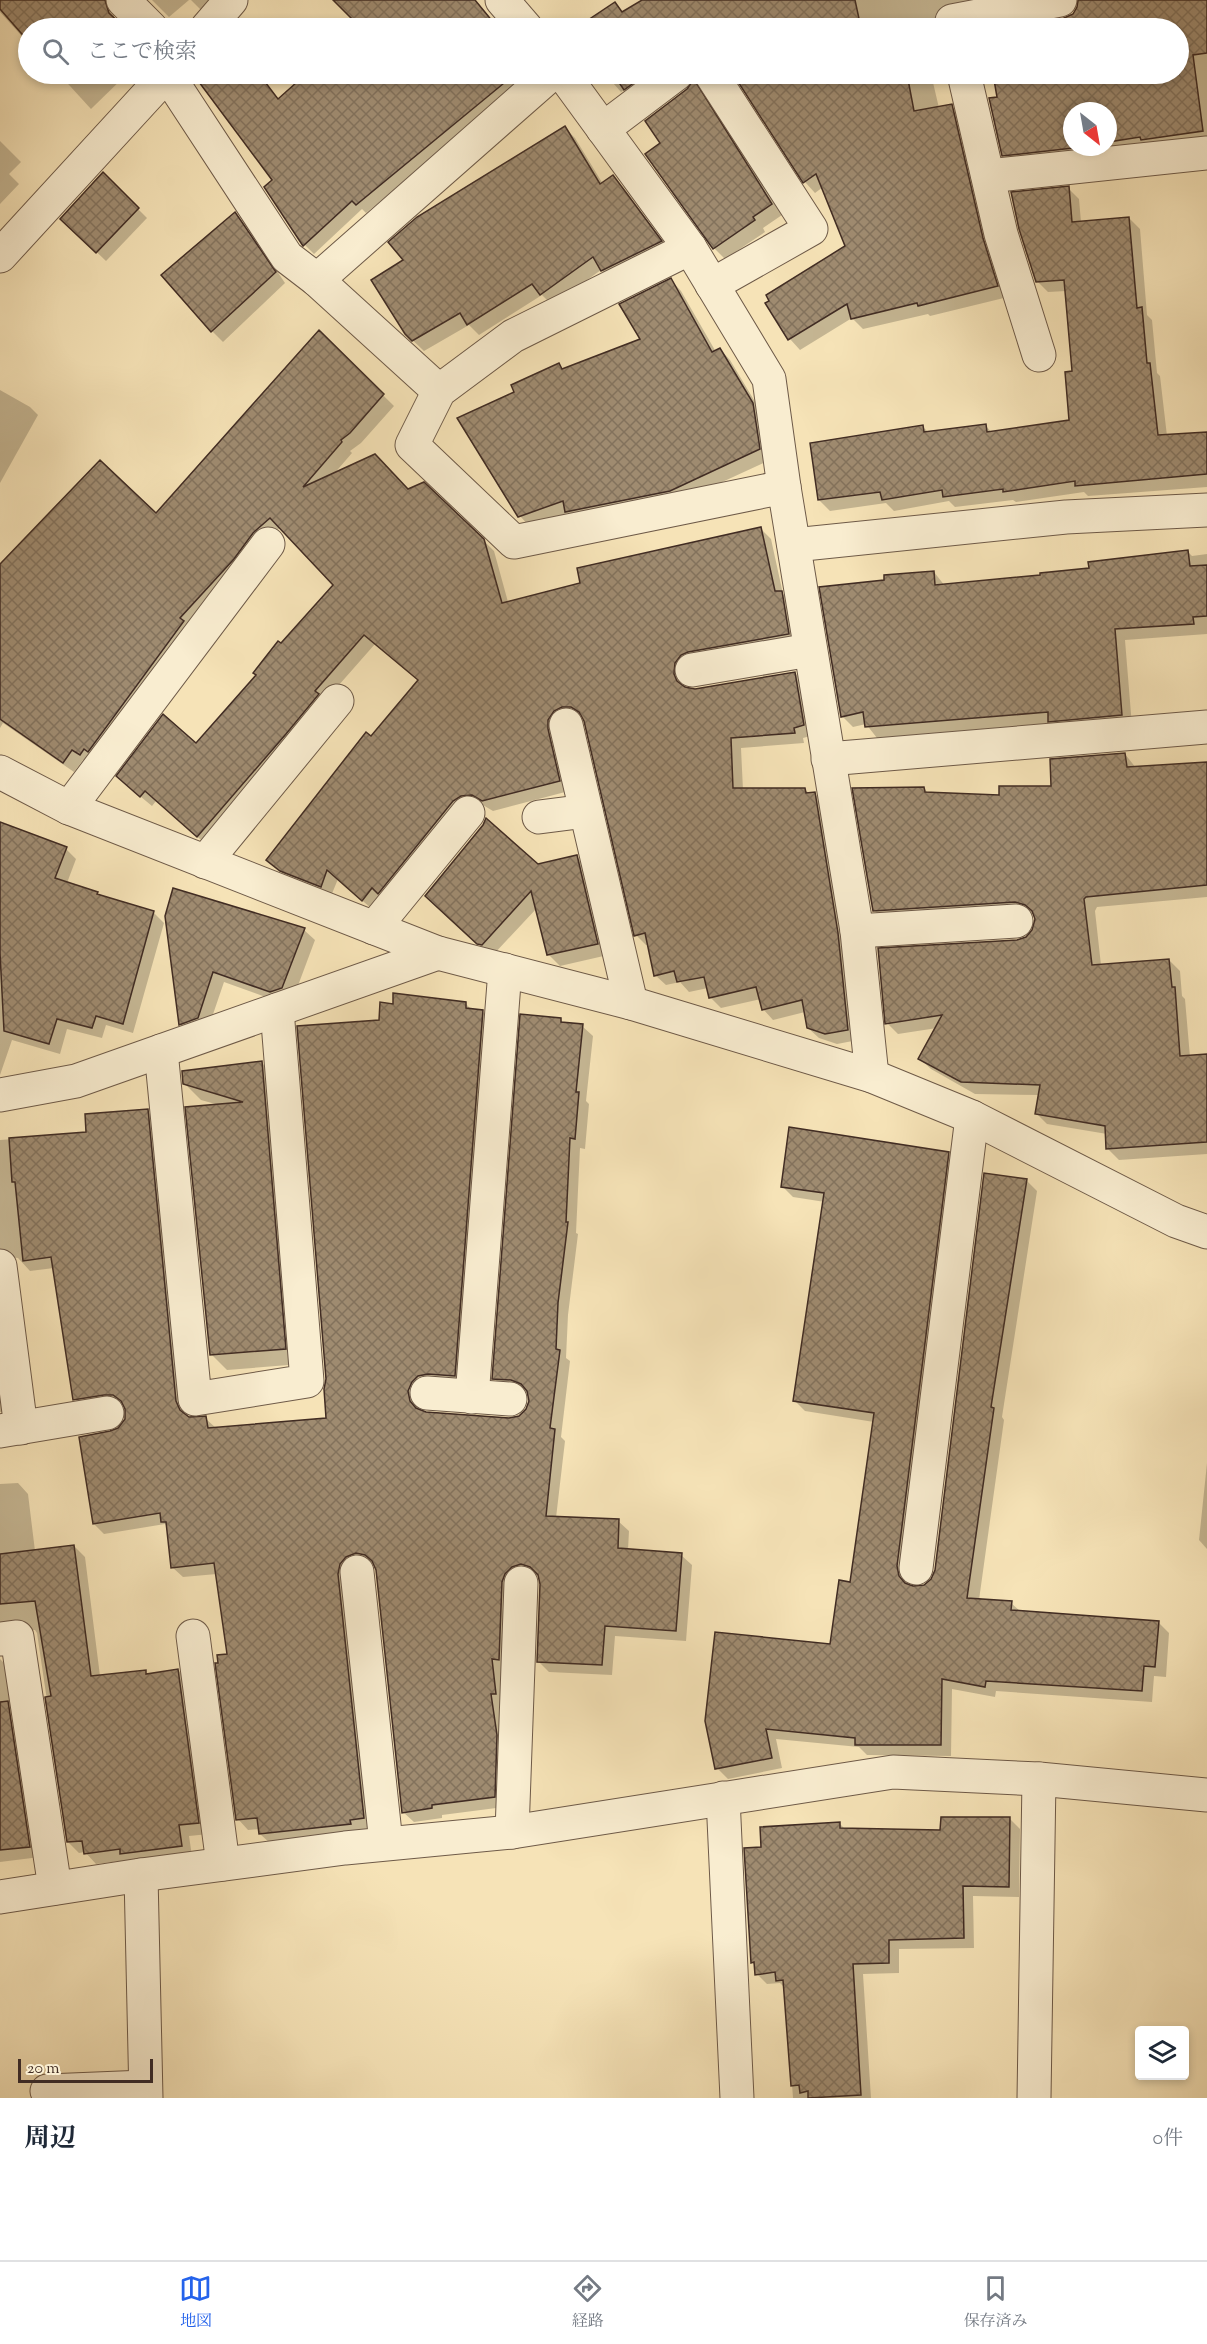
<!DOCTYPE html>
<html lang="ja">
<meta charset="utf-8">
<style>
:root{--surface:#fff;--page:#f2f2f3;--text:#1f2937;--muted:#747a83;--line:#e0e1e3;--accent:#2563eb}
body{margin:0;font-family:"Sorts Mill Goudy","Noto Serif JP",serif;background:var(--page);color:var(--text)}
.controls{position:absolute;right:18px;bottom:18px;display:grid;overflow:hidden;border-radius:6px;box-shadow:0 3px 9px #0003}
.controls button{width:54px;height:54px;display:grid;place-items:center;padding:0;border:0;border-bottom:2px solid var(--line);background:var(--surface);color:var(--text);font:30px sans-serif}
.compass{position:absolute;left:1063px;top:102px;width:54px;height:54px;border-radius:50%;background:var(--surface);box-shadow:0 3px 9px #0003;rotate:149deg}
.scale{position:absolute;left:18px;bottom:15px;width:135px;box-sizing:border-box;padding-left:6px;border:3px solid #412c23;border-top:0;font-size:16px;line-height:21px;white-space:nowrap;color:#412c23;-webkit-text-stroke:4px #f9edd0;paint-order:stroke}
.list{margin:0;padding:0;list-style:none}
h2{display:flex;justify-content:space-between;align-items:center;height:78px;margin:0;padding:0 24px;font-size:26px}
h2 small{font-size:20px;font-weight:400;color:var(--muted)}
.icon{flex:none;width:33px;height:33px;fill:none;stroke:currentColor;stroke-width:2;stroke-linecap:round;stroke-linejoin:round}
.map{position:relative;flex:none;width:1207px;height:2098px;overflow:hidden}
.search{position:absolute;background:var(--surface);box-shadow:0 3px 9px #0003;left:18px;right:18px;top:18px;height:66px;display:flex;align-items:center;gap:15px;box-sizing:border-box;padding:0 21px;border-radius:33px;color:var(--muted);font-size:22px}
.sheet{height:162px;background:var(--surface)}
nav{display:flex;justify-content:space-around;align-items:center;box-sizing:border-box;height:84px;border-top:2px solid var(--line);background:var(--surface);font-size:16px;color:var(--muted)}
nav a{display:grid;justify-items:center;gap:3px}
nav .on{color:var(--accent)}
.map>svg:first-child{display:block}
.shadow{fill:#0003;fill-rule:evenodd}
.building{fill:url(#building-cross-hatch);stroke:#412c23;stroke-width:1.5}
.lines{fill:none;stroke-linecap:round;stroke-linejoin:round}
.minor-casing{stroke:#6e5a48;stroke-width:35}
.minor{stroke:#f9edd0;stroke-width:33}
</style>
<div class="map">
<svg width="1207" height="2098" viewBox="0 0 1207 2098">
<defs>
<pattern id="building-cross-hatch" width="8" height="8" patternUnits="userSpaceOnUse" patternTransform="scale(1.5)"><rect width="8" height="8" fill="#9f8b70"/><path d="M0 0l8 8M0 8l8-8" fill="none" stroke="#83725c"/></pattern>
</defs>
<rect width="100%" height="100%" fill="#f6e3b7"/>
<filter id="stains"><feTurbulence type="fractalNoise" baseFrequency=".00333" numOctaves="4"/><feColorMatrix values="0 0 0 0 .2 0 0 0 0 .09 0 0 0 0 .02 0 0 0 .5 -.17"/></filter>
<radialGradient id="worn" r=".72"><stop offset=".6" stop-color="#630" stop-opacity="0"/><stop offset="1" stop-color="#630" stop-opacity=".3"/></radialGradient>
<g class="shadow">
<polygon points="0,0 118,0 114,6 114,17 123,28 28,28 28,43 0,12"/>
<polygon points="152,0 189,0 169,17"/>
<polygon points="191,0 214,0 201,10"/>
<polygon points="346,0 458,0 486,28 357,28 360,26"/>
<polygon points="645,0 1026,0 921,24 922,28 578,28 606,10 622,14"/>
<path d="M 1080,0 L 1207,0 L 1207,142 L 1014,166 L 1004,155 L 995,74 L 1178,74 L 1178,28 L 1020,28 L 1064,20 L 1073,16 L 1079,6 ZM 1072,111 L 1108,111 L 1108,147 L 1072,147 Z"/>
<polygon points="59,74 127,74 91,109"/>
<polygon points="308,74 518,74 525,82 366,213 362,209 314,254 305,245 266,187 274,180 259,75 279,100"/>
<polygon points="605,74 670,74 636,99 626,89 621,92"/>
<polygon points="735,74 931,74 939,108 951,106 962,117 1008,297 930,316 928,314 863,329 852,318 800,350 790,339 847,246 823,187 815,193 805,182"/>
<polygon points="694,82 704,92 782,215 763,228 765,232 725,259 714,248 662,144"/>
<polygon points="564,127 575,138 603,184 613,177 624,188 671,252 613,281 601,270 552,305 542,295 479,335 469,325 424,351 406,334 406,260"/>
<polygon points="0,141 21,162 9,174 19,184 0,204"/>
<polygon points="103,174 147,218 106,261 62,219"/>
<polygon points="1068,188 1079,199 1081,222 1129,218 1140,229 1147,315 1152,320 1157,373 1160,376 1167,436 1207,434 1207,487 1088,496 1084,492 1016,502 1013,500 955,507 949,501 894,511 886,503 830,511 819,500 923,427 929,433 986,426 992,433 1071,422 1074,373 1066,291 1048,292 1037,281"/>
<polygon points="235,214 246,225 285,283 223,342 212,331"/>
<polygon points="671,280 681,291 716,352 720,349 730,360 763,415 770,460 681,501 577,522 568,513 530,527 520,516 516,393 559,365 564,370 642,340"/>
<polygon points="319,332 394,406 361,443 350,451 352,453 333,475 408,491 483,540 494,551 508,602 582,584 761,529 771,539 783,594 792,603 799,645 685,674 684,685 685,689 695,690 795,673 805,684 814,735 803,738 804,743 741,748 743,790 804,789 810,794 815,794 825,804 858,1040 837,1044 819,1038 808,1028 805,1012 773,1020 763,1009 761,999 721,1008 710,997 708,988 689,992 680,982 666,985 655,975 649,945 646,945 636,935 586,720 583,717 573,717 569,791 493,811 483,805 472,806 373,910 338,879 331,896 292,881 279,870 268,860 419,681 375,644 324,702 208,846 156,801 152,806 129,787 197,745 335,585 281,527 263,543 91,765 83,760 74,772 3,723 0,728 0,566 156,515"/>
<polygon points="0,390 30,407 38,415 0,483"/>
<polygon points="1188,552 1192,556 1207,554 1207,634 1125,640 1132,726 1060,732 1052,723 877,738 866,724 853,727 842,716 886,582 934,572 945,586 1091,570"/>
<polygon points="1125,754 1136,768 1207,764 1207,897 1097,907 1095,911 1101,965 1169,960 1180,971 1182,996 1185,999 1190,1057 1207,1055 1207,1154 1119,1160 1108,1149 1107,1134 1047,1124 1037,1114 1040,1095 975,1094 931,1069 920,1059 937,1028 898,1034 887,1023 1018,941 1028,937 1034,929 1036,920 1034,914 1027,913 885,922 874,910 924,788 929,794 1001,796 1053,788"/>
<polygon points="0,823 66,849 76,859 67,883 154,913 164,923 133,1033 106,1025 102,1038 67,1029 60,1054 12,1040 0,1075"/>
<polygon points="577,857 588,868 608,955 560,966 549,955 537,908 493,955 489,954 438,906 538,865"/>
<polygon points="166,916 304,930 315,940 293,999 282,1003 224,982 208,1029 191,1035 180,1024"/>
<polygon points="466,1004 472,1010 482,1011 493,1022 465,1386 418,1404 420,1411 509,1419 518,1417 526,1411 530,1400 529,1393 504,1389 494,1378 560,1019 565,1024 582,1026 593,1036 586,1101 589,1104 585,1149 580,1148 576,1233 578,1234 568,1315 566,1358 570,1361 561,1437 565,1441 556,1518 618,1521 629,1531 628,1550 681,1555 692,1565 686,1641 615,1636 612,1675 549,1672 538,1661 541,1584 540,1576 533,1574 504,1807 442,1815 442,1818 414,1822 403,1812 377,1570 375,1565 367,1563 374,1828 360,1830 360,1834 271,1844 260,1834 260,1829 248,1830 238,1819 229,1656 217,1574 183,1577 172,1567 168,1527 165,1524 104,1534 94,1524 119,1429 126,1421 127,1410 125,1405 115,1404 85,1410 75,1399 54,1268 30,1271 18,1258 8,1257 0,1261 0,1140 149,1129 160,1140 188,1418 205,1418 217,1429 328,1419 381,1021 394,1005"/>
<polygon points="262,1063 278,1079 301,1364 227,1370 211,1354 219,1105 201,1100 185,1084"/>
<polygon points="147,1111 158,1122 159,1133 129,1122"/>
<polygon points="948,1153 959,1164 908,1577 909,1586 924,1586 933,1580 936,1571 1026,1180 1037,1191 1002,1417 1004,1420 979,1600 1011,1603 1021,1612 1158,1622 1169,1633 1166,1677 1154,1676 1152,1702 996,1691 995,1697 952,1689 951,1756 867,1755 859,1747 776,1739 782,1768 728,1779 717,1768 831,1646 851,1584 874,1422 805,1411 794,1400 825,1202 793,1197 782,1186"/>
<polygon points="0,1347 8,1411 0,1412"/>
<polygon points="1207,1463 1207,1549 1199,1540"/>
<polygon points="18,1483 28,1494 35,1551 74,1546 85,1557 100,1676 145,1672 148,1675 178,1670 189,1681 209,1834 189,1836 192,1856 133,1864 129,1860 96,1864 85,1852 79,1853 68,1842 37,1633 35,1630 9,1631 0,1634 0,1484"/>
<polygon points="0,1659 11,1670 40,1857 0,1862"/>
<polygon points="1010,1819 1020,1829 1019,1897 973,1896 974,1948 899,1949 899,1973 863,1974 871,2098 793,2098 785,1988 780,1983 767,1984 757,1974 756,1966 752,1962 763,1849 839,1823 845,1829 942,1832"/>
</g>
<g class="building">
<polygon points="0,0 105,0 109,13 125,28 28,28 28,41 0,9"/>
<polygon points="333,0 475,0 498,28 361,28"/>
<polygon points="642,0 855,0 861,28 576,28 615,2 622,12"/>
<polygon points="1078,0 1207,0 1207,53 1193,55 1203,131 1141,140 1140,137 1108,142 1108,111 1072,111 1072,147 1082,147 1002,156 989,98 997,97 993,74 1179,74 1179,28 1064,28 1062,19 1073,14 1077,7"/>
<polygon points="193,74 259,74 278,99 306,74 515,74 356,205 352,201 303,246 264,187 272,180"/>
<polygon points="604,74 646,74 624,90 616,78 609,82"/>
<polygon points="733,74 907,74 914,111 952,104 983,238 998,286 918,306 917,303 851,319 847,304 788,340 765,303 769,301 766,295 845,246 816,174 803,183"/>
<polygon points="694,79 772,204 753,217 755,220 713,249 645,154 660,143 645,121 687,89"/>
<polygon points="565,126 600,184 613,175 662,241 601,271 593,257 540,295 532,284 467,325 460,313 412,341 405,334 371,280 403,260 388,242 417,217"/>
<polygon points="103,172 139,208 96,253 60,219"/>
<polygon points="1069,186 1072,222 1129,217 1137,308 1142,307 1147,363 1150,363 1158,435 1207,432 1207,474 1075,486 1075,481 1003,492 1003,489 943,497 942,490 882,500 880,492 818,500 810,443 923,425 924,432 986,424 987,432 1069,420 1065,372 1072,371 1064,280 1036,282 1019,229 1011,192"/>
<polygon points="235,212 276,272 211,332 161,275"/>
<polygon points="671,278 712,352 720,348 753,403 760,449 670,491 565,512 563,501 518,517 457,418 514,392 511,385 559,363 562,369 640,339 619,304"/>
<polygon points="319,330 384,394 350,433 341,440 342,442 303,487 375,454 408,489 424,482 484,539 502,603 580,583 577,568 761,527 775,591 782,591 789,634 688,652 681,655 675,663 674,674 677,681 685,687 695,689 795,672 804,725 794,728 795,733 731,738 733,788 805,788 806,793 815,792 838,933 848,1030 825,1034 807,1028 802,1000 762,1010 756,987 709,998 704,977 677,982 674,971 654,976 645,933 634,936 584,721 579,712 571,707 562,707 554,711 548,720 548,729 560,781 482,801 472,795 461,796 453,801 378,894 372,888 362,901 327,870 321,887 280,871 266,860 366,732 371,736 418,680 364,635 315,691 319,694 286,734 197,837 145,791 140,797 116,776 163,714 196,743 256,675 253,673 278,641 281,643 333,585 270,518 253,533 234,559 180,618 184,621 88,752 84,749 80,755 72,750 63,763 0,719 0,564 100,460 156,513"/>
<polygon points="1188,550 1190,566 1207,565 1207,616 1193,617 1194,624 1115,629 1122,715 1048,722 1048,712 865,727 863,712 841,717 819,587 884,580 884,575 934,571 935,585 1040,575 1040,573 1089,568 1088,562"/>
<polygon points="1125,753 1127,767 1207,762 1207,885 1086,897 1084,899 1092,965 1169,959 1172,987 1175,987 1180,1056 1207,1054 1207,1142 1106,1149 1105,1126 1035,1114 1040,1085 961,1082 918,1059 942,1015 885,1024 878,948 1017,940 1026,937 1032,930 1035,919 1032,911 1025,905 1015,902 873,911 852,788 924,787 925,792 999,795 999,786 1051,786 1050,759"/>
<polygon points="486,818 538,864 577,855 598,944 547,955 531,891 482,945 477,944 425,896 483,825"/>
<polygon points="0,822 67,847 55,878 98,892 97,894 154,911 123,1024 96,1016 92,1028 57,1019 49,1044 4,1031 0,953"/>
<polygon points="173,888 305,928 282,988 270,992 213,972 198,1018 179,1025 165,916"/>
<polygon points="393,993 466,1002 466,1008 483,1010 455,1376 428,1374 418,1376 412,1382 408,1391 410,1401 416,1408 426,1412 509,1418 519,1416 526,1409 529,1401 527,1391 521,1384 511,1380 492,1379 520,1014 561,1018 561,1022 583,1024 576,1092 579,1092 575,1139 570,1138 566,1222 568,1222 558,1303 556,1349 560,1350 550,1428 555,1429 546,1516 619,1519 618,1548 682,1553 676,1631 605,1626 602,1665 537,1662 540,1584 538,1575 530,1567 521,1564 512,1567 505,1574 502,1582 499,1660 492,1659 496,1694 491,1694 497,1735 495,1797 432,1805 432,1808 402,1813 376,1570 372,1561 365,1555 356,1553 346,1557 340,1564 338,1574 364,1818 350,1820 351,1824 259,1834 257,1818 236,1820 215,1663 218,1663 217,1655 227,1654 214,1563 171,1568 166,1522 161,1522 160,1513 93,1524 79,1437 110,1431 118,1428 125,1419 125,1409 121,1401 113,1395 104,1395 73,1400 51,1257 23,1261 15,1182 12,1182 9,1138 86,1132 85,1114 148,1109 176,1401 180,1410 189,1417 206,1416 208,1428 326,1418 324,1389 326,1379 297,1026 379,1020 380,1002 393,1004"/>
<polygon points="262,1061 286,1349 210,1355 185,1107 243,1102 183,1084 182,1071"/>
<polygon points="789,1127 949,1152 897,1566 899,1576 905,1583 913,1586 924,1585 931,1579 935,1570 984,1173 1027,1179 991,1407 994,1408 967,1598 1012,1601 1011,1610 1159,1621 1155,1667 1144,1666 1142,1691 986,1681 985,1687 942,1679 941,1745 855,1745 855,1738 766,1729 772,1758 715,1769 705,1721 715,1632 830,1644 839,1580 850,1582 874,1413 793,1401 824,1193 781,1187"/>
<polygon points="74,1545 91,1676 146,1670 146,1674 178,1669 199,1823 179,1825 182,1846 120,1854 120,1849 84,1854 82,1841 67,1842 45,1697 51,1696 35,1601 0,1604 0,1554"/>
<polygon points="8,1701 30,1847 0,1850 0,1702"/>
<polygon points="941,1817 1010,1817 1009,1887 963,1886 964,1938 889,1940 889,1963 853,1964 861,2095 808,2098 808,2091 800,2093 799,2085 791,2086 783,1980 776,1981 775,1972 755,1975 754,1962 751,1963 744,1848 761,1847 760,1827 840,1822 840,1828 940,1830"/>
</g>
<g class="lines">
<g class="minor-casing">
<g id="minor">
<polyline points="123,0 151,28"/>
<polyline points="502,0 526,28"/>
<polyline points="952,21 1060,0"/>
<polyline points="207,28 231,0"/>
<polyline points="167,74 287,257 317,280 439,391"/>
<polyline points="563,74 690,248 769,379 784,487"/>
<polyline points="711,74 811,229 712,285"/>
<polyline points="964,74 1001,234 1039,355"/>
<polyline points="603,129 676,74"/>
<polyline points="988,176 1207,153"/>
<polyline points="690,248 513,336 439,391 412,445 514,542 784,487 857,931 872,1076"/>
<polyline points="0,256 167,74"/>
<polyline points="317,280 551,74"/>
<polyline points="794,545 1066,517 1207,510"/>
<polyline points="692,670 810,650"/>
<polyline points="566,725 631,1003"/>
<polyline points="828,759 1207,727"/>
<polyline points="0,772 69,808 438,953 631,1003 872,1076 972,1117 1176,1221 1207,1232"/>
<polyline points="69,808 268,544"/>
<polyline points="539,817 586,811"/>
<polyline points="205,862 337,701"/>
<polyline points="374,928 468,813"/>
<polyline points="857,931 1016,921"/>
<polyline points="161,1051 195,1399 307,1381 277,1010"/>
<polyline points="0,1095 76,1081 438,953"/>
<polyline points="0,1266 21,1428"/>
<polyline points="427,1393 510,1399"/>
<polyline points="472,1397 505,970"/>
<polyline points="0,1431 107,1413"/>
<polyline points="916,1568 972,1117"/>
<polyline points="357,1572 386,1843"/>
<polyline points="193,1636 223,1864"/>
<polyline points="0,1639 17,1637 55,1888"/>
<polyline points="723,1798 737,2098"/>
<polyline points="512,1832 521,1583"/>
<polyline points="141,1875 146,2098"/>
<polyline points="0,1897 141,1875 345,1848 512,1832 893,1772 1039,1779 1207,1795"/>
<polyline points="47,2091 145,2087"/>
<polyline points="1034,2098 1039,1779"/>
</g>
</g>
<use href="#minor" class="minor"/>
</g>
<rect width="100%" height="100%" filter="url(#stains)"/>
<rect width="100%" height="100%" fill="url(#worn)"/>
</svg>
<div class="controls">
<button><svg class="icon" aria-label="layers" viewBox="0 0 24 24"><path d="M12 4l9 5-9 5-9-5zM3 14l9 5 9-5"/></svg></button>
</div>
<svg class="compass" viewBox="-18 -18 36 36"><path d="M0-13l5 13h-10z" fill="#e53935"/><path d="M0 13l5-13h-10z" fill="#747a83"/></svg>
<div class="scale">20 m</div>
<div class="search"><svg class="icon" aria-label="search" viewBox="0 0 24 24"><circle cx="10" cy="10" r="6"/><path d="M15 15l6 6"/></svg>ここで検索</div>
</div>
<section class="sheet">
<h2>周辺<small>0件</small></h2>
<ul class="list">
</ul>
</section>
<nav>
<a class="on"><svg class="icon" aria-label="map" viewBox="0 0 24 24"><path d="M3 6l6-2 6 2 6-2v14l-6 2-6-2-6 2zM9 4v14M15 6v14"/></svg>地図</a>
<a><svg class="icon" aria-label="directions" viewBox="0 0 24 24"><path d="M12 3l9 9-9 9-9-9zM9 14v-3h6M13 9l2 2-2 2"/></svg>経路</a>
<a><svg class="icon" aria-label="saved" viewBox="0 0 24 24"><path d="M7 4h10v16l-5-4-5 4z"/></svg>保存済み</a>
</nav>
